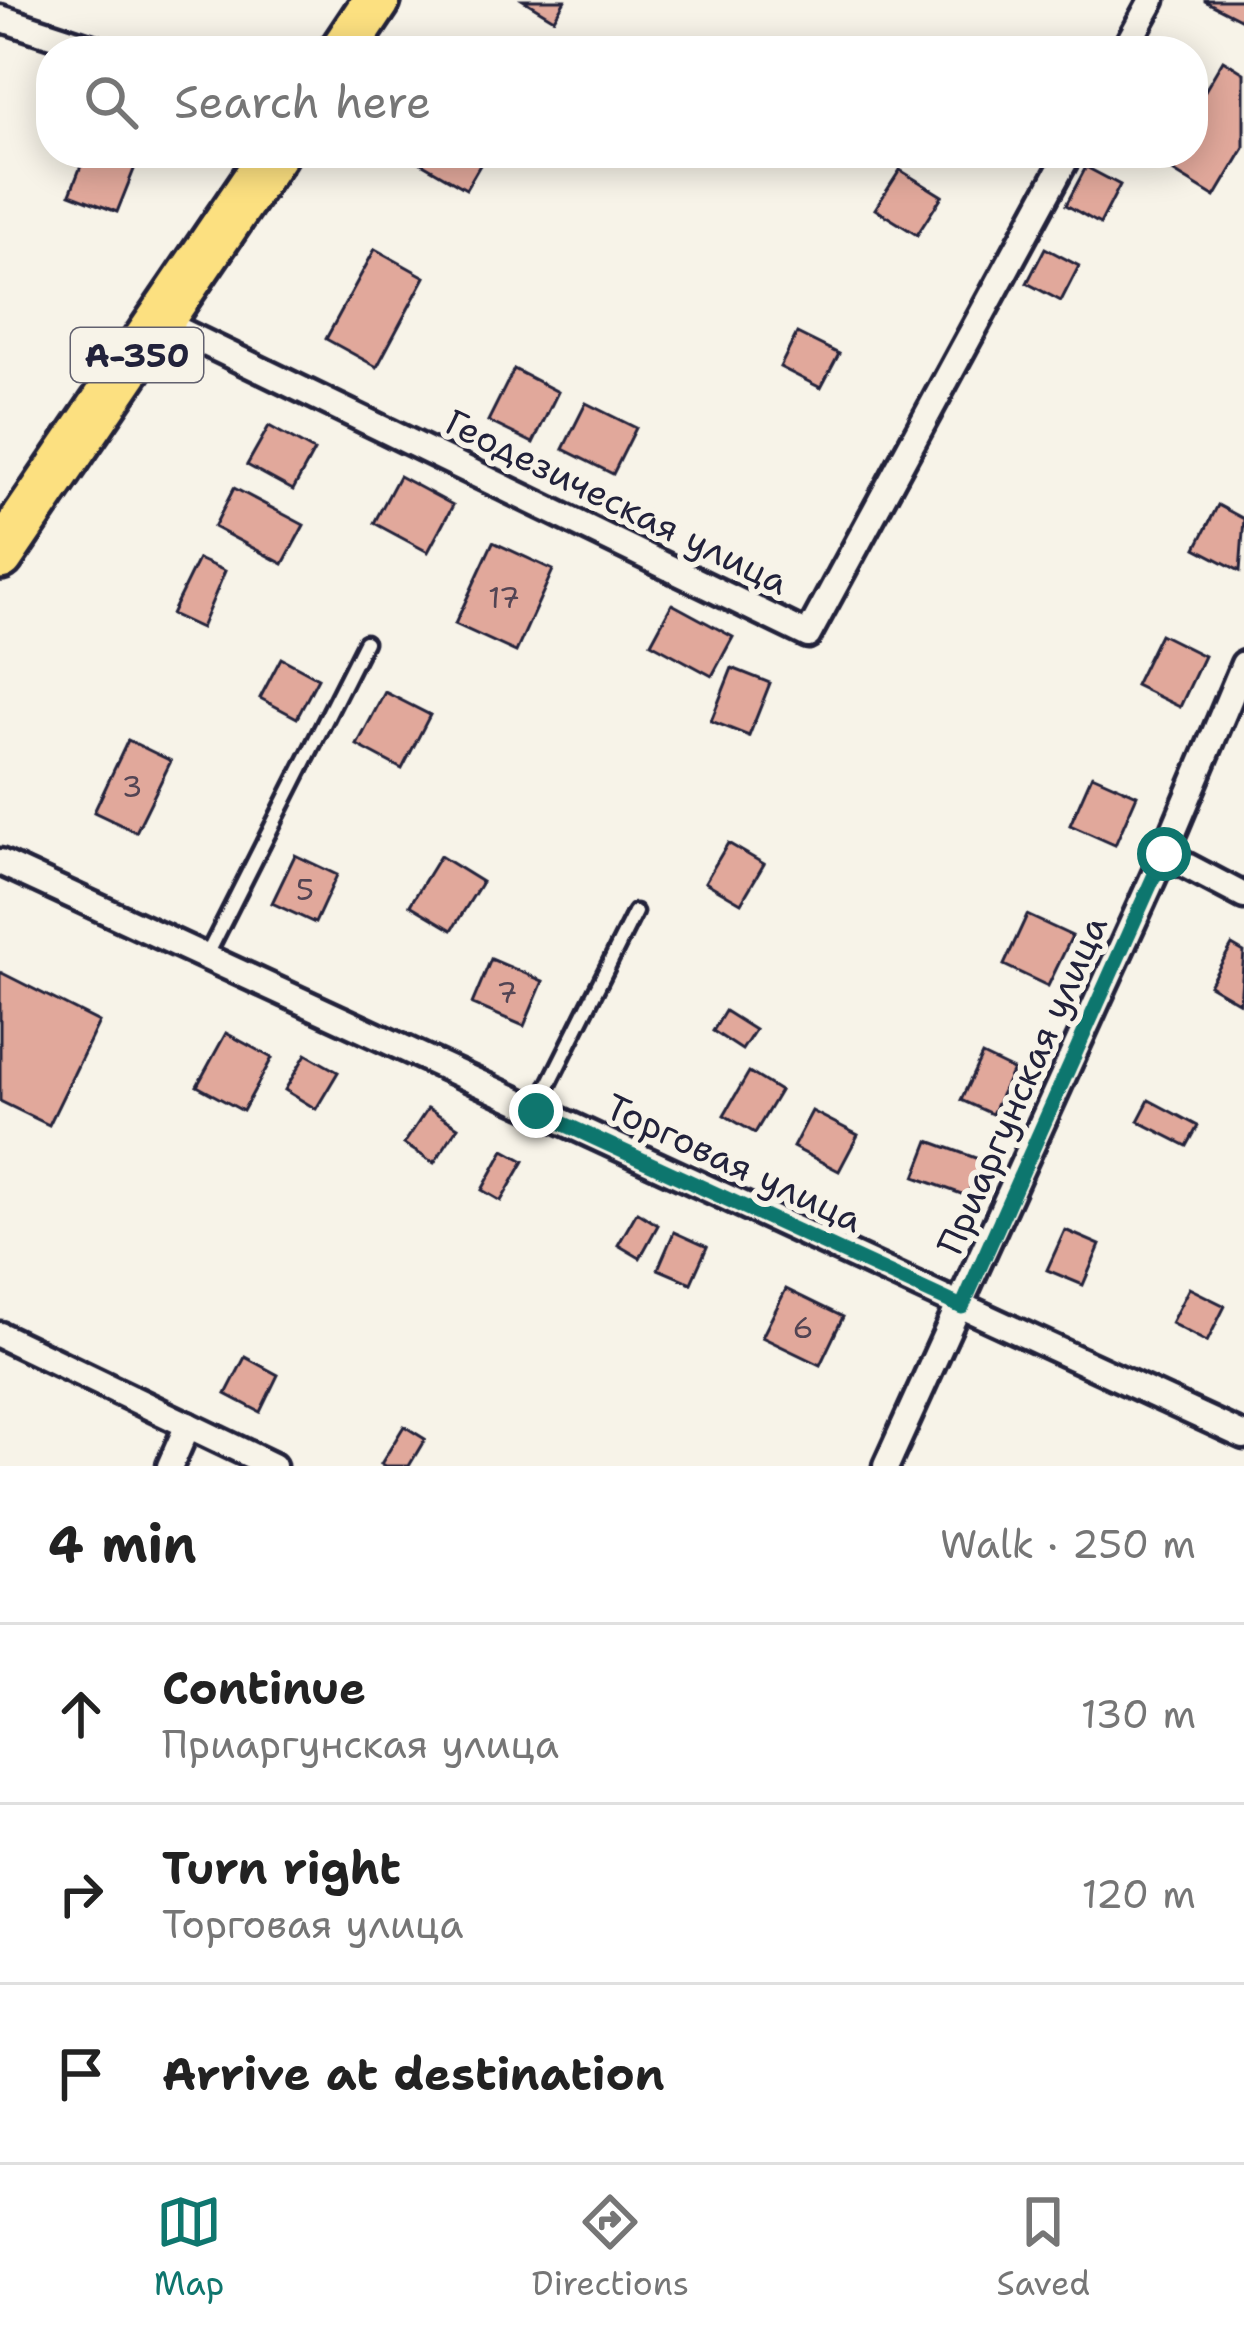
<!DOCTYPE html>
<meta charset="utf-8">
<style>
:root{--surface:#fff;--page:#f2f2f2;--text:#222;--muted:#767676;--line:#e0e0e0;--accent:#0f766e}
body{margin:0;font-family:"Shantell Sans",sans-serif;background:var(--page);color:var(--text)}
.stop{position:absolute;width:36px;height:36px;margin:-27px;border:9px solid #0f766e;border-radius:50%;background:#fff}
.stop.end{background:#0f766e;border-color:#fff;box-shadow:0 3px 12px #0008}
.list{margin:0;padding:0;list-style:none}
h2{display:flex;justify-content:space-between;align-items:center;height:156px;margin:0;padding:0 48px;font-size:51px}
h2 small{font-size:39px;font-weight:400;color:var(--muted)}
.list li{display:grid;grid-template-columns:78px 1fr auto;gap:36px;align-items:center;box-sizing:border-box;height:180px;padding:0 48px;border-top:3px solid var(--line)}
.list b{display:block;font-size:45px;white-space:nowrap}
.list p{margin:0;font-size:39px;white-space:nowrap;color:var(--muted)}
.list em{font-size:39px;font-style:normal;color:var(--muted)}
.icon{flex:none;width:66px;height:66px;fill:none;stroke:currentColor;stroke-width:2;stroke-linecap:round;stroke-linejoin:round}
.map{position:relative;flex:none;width:1244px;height:1466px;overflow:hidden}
.search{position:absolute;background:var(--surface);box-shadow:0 6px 30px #0003;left:36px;right:36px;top:36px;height:132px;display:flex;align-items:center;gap:30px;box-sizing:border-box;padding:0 42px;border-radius:48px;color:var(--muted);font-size:45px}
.sheet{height:696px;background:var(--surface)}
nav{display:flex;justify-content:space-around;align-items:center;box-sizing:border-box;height:168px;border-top:3px solid var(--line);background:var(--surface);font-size:33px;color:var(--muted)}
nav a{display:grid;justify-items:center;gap:6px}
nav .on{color:var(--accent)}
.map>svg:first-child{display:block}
.building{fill:#e1a89b;stroke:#22223b;stroke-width:3}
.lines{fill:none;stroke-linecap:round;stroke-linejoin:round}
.lane-casing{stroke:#22223b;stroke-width:21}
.street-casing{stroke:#22223b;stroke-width:33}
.highway-casing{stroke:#22223b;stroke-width:54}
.lane{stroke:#f7f3e8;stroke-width:12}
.street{stroke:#f7f3e8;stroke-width:24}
.highway{stroke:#fce080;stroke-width:45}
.route{stroke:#0f766e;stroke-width:15}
.labels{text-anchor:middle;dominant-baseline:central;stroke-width:12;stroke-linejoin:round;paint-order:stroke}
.number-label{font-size:30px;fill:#524453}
.shield{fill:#f7f3e8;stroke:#62616f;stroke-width:3}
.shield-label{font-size:33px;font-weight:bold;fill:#22223b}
.street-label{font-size:36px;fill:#22223b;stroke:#f7f3e8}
</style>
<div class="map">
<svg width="1244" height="1466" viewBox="0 0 1244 1466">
<rect width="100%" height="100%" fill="#f7f3e8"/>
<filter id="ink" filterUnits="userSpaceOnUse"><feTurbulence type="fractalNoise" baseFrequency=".00833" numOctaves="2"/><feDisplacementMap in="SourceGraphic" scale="24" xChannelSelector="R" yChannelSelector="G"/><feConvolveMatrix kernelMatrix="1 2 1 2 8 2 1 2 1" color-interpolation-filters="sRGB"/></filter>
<g filter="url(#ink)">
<g class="building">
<polygon points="523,0 565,0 554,19"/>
<polygon points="1244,0 1244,21 1205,1 1205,0"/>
<polygon points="1223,60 1244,73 1244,148 1215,197 1161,164 1168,153 1193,153 1193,111"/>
<polygon points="86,153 139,157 117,212 70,194"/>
<polygon points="421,153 487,153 466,189 416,160"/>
<polygon points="1086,167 1120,185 1100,224 1066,205"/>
<polygon points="900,170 942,196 917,235 875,209"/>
<polygon points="1045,248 1079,266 1061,301 1027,283"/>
<polygon points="375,249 425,277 377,367 326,339"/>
<polygon points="797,333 839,354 821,388 780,367"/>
<polygon points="514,369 558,392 533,443 488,421"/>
<polygon points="586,403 636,428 613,474 563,449"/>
<polygon points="269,426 314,451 293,490 247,465"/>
<polygon points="399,476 453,505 428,552 374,523"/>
<polygon points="234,488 304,525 283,564 214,527"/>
<polygon points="1218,505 1244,519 1240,571 1196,548"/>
<polygon points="493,542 553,570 516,652 455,624"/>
<polygon points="198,559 225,571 201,628 171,614"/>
<polygon points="672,604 733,637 712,676 651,643"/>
<polygon points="1160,634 1204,656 1180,707 1135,685"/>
<polygon points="281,658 318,678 297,718 260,698"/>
<polygon points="732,668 770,683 749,736 711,721"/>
<polygon points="385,692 430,715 402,769 357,745"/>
<polygon points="128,740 171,761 136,832 94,812"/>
<polygon points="1092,775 1137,795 1115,845 1070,825"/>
<polygon points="728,843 764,864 741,903 705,882"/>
<polygon points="295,855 337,875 315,923 272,903"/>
<polygon points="440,856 482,882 452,930 410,905"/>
<polygon points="1027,915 1072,936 1048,986 1004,965"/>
<polygon points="1232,945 1244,952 1240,1003 1209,985"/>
<polygon points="491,959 543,981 524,1026 472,1004"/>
<polygon points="0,972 99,1022 49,1125 0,1101"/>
<polygon points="725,1011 755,1030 742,1050 713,1031"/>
<polygon points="226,1033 272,1058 243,1111 197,1086"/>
<polygon points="306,1054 338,1072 316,1109 285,1090"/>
<polygon points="982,1055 1013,1070 992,1114 961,1100"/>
<polygon points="749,1072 780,1091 755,1133 724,1115"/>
<polygon points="1149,1100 1198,1126 1187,1146 1138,1121"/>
<polygon points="428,1108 458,1127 434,1163 404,1144"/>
<polygon points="812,1111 858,1135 839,1171 793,1147"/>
<polygon points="929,1141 981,1160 967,1196 915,1177"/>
<polygon points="504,1150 524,1161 501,1201 482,1190"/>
<polygon points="637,1212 658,1225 640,1258 618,1245"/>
<polygon points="1065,1230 1100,1245 1083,1285 1047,1270"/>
<polygon points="674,1232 707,1247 691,1283 658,1269"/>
<polygon points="1189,1288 1225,1306 1207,1342 1171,1323"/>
<polygon points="786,1289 843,1317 820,1365 762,1337"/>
<polygon points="245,1357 278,1375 260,1412 226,1394"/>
<polygon points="404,1426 425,1439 409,1466 385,1466 381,1464"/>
</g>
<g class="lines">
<g class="lane-casing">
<g id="lane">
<polyline points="206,957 365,642"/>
<polyline points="536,1110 635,912"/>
</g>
</g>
<g class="street-casing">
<g id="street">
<polyline points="0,18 101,51"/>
<polyline points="1124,51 1152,0"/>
<polyline points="160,321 808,635 1069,153"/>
<polyline points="1164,854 1244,896"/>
<polyline points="0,862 1244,1436"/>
<polyline points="0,1335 273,1466"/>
<polyline points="170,1466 188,1425"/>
<polyline points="886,1466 1164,854 1244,664"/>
</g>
</g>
<g class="highway-casing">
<g id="highway">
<polyline points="343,51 377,0"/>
<polyline points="0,556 274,153"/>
</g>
</g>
<use href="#lane" class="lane"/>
<use href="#street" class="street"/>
<use href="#highway" class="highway"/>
</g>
</g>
<g class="lines" filter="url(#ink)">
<polyline class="route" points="536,1111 962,1307 1164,854"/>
</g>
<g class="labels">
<g class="number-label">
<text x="504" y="597">17</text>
<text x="132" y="786">3</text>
<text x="305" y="889">5</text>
<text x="507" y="992">7</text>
<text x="803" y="1327">6</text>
</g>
<rect class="shield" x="71" y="328" width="132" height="54" rx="9"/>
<g class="shield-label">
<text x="137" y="355">А-350</text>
</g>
<g class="street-label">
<text transform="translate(617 502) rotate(26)">Геодезическая улица</text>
<text transform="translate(1022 1085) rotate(-66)">Приаргунская улица</text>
<text transform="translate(734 1163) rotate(25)">Торговая улица</text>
</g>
</g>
</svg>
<div class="stop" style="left:1164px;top:854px"></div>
<div class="stop end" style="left:536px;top:1111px"></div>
<div class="search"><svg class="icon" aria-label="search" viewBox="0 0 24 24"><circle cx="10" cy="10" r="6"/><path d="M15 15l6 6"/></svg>Search here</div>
</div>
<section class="sheet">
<h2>4 min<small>Walk · 250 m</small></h2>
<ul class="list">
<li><svg class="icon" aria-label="ahead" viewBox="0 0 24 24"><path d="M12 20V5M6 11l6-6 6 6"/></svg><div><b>Continue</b><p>Приаргунская улица</p></div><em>130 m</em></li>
<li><svg class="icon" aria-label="right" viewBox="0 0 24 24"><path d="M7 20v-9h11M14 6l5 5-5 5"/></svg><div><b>Turn right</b><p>Торговая улица</p></div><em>120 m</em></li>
<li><svg class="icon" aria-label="arrive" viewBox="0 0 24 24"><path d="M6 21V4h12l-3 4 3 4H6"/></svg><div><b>Arrive at destination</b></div></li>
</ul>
</section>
<nav>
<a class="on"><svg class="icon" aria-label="map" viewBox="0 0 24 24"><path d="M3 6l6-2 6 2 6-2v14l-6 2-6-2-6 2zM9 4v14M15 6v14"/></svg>Map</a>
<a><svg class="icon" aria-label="directions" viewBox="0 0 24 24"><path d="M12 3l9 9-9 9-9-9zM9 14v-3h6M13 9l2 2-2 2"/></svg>Directions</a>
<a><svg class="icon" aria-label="saved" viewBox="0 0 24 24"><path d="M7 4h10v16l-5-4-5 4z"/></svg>Saved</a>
</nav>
